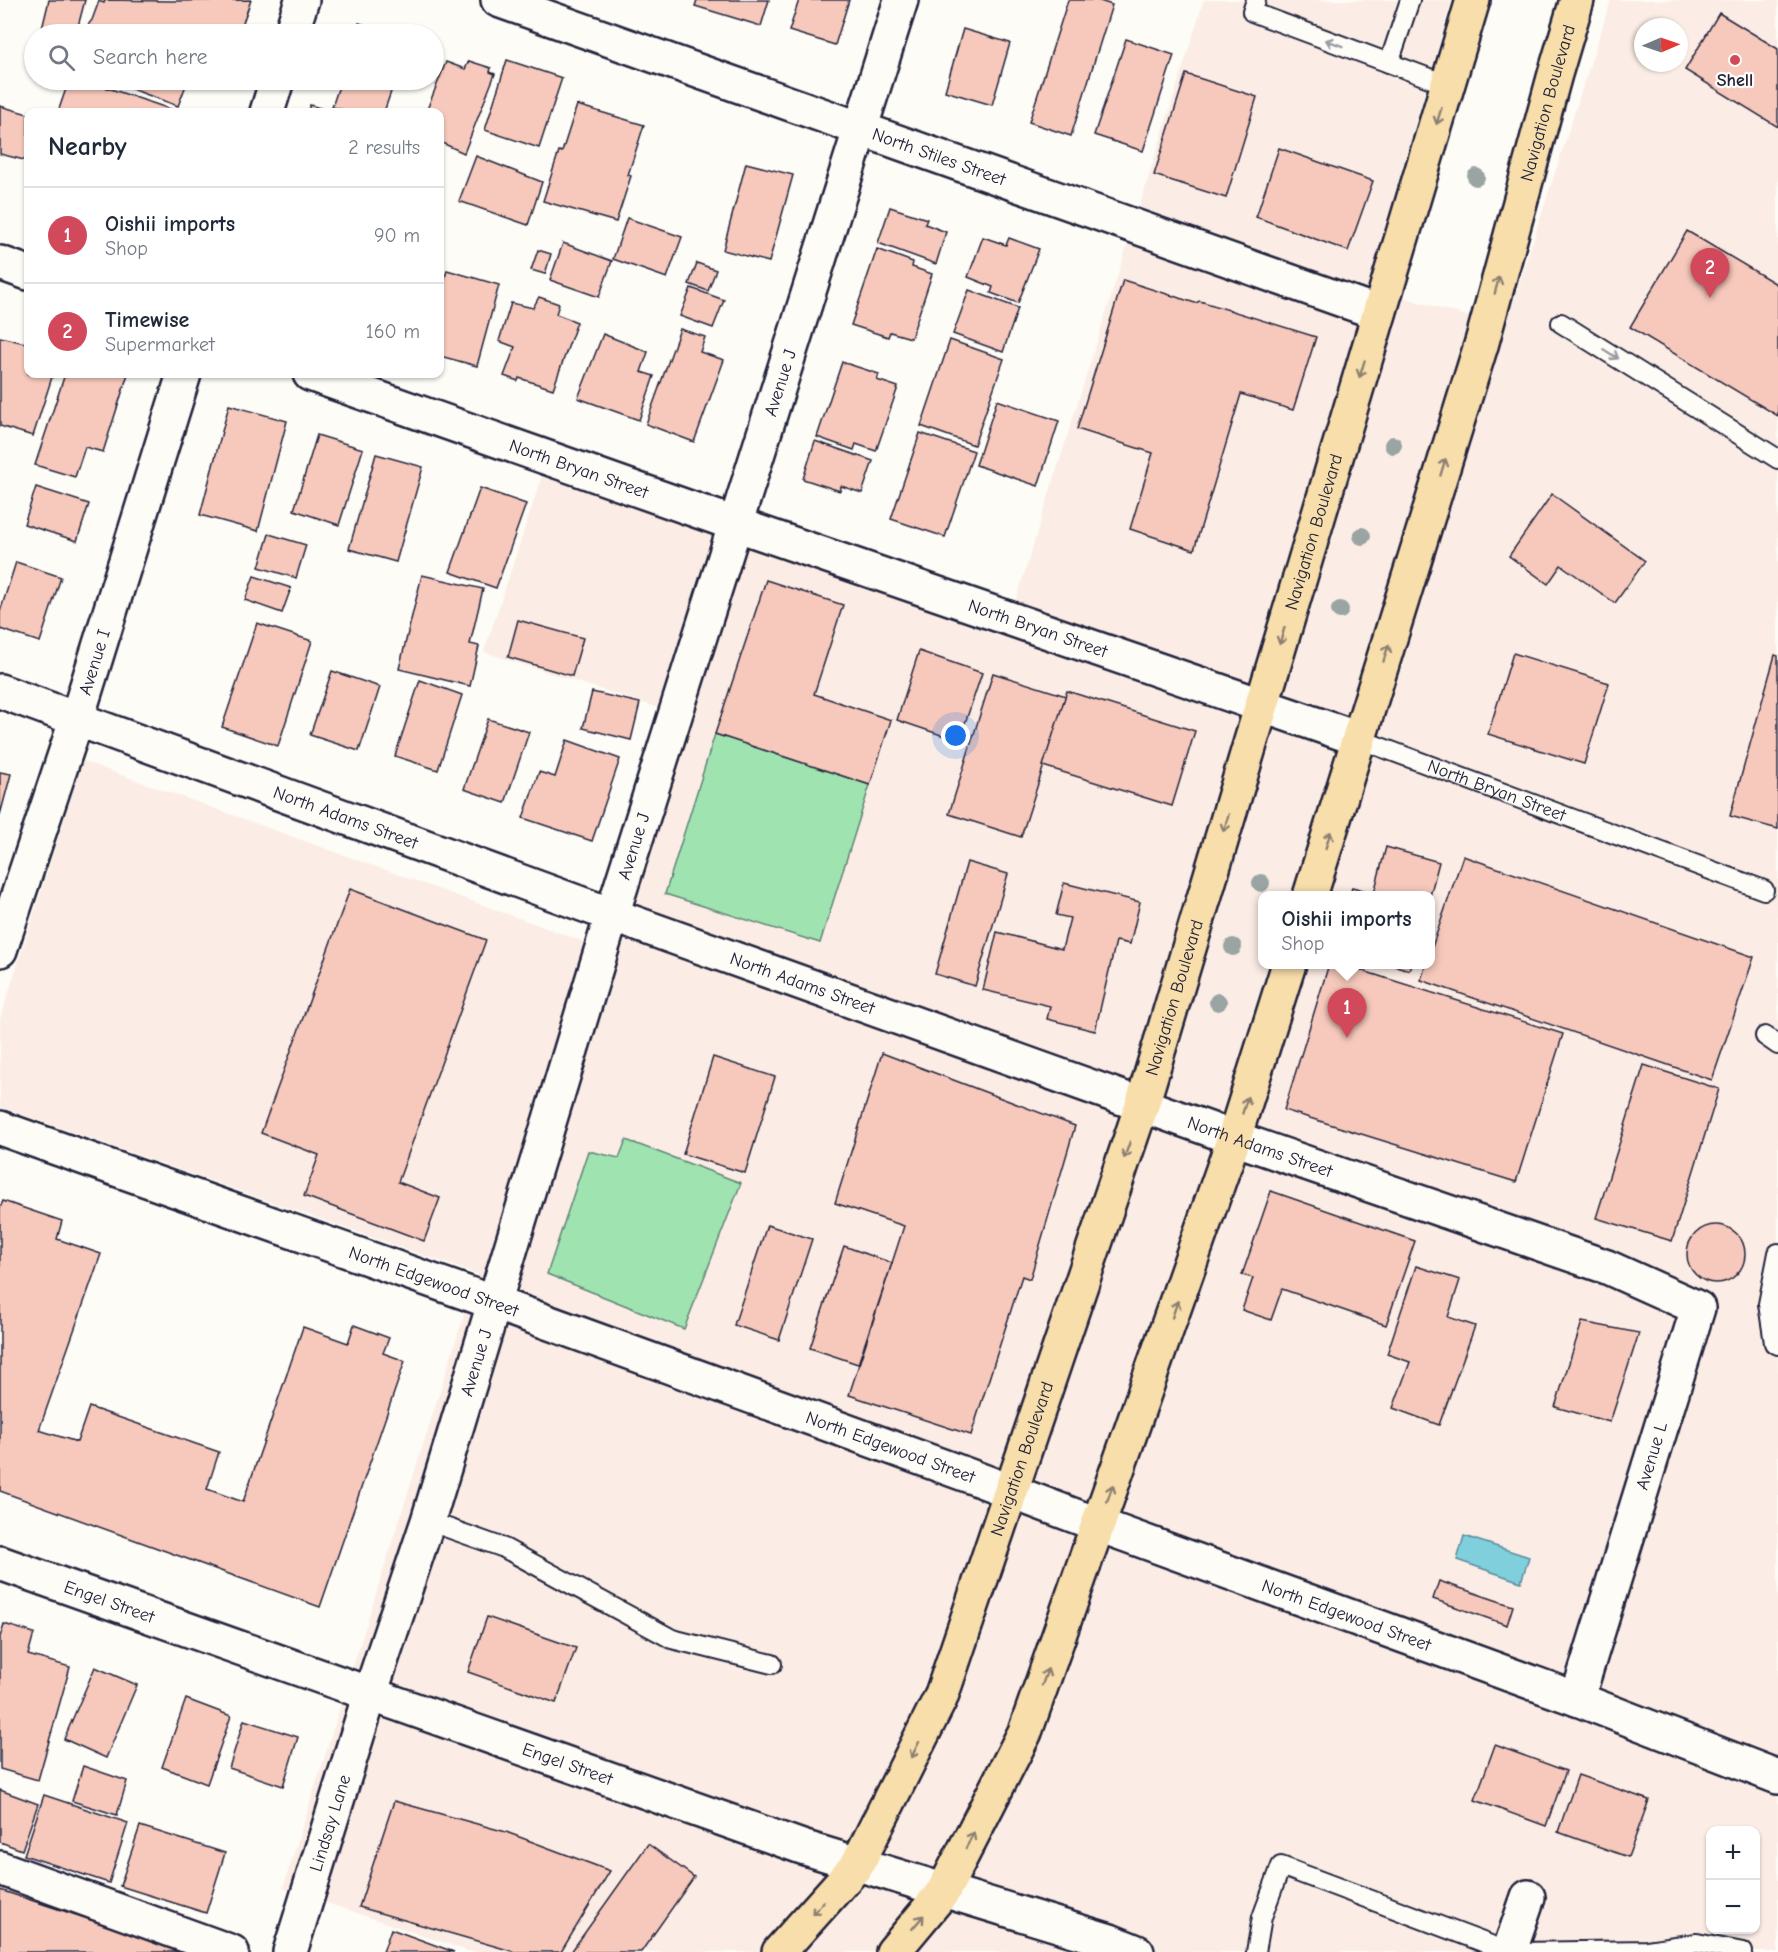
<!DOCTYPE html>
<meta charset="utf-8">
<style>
:root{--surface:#fff;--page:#f6f6f7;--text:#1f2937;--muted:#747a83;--line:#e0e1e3;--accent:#d1495b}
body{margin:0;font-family:"Comic Neue",sans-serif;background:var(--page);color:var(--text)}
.controls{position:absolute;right:18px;bottom:18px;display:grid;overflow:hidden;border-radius:12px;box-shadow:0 2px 4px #0004}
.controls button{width:54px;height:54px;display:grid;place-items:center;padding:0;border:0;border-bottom:2px solid var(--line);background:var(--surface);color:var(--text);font:30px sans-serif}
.compass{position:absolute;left:1634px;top:18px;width:54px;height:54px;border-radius:50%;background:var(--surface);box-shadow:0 2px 4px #0004;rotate:88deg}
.you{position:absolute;left:956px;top:736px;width:21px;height:21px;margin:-15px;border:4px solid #fff;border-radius:50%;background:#1a73e8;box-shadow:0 0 0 9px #1a73e833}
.badge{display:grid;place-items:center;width:39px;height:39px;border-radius:50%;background:var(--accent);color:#fff;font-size:20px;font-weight:700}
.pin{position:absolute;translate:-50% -50px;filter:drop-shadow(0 2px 3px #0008)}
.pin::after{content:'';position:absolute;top:32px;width:21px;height:18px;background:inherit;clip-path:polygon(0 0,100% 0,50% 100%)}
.popup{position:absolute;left:1258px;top:891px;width:177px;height:78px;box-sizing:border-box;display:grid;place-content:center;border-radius:12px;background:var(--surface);filter:drop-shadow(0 2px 4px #0005);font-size:20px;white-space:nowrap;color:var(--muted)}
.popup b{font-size:22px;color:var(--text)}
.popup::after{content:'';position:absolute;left:50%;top:100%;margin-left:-12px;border:12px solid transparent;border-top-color:var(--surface)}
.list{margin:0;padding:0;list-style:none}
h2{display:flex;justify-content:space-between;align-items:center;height:78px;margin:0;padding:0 24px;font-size:26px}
h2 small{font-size:20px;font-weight:400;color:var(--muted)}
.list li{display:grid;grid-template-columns:39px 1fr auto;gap:18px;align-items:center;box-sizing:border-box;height:96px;padding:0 24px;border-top:2px solid var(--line)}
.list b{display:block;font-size:22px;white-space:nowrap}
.list p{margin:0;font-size:20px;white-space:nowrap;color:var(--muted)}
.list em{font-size:20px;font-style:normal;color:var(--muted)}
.icon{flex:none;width:33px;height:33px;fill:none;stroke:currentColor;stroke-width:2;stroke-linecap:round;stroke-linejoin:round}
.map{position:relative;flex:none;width:1778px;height:1952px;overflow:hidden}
.search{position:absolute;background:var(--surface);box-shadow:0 2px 4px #0004;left:24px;top:24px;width:420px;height:66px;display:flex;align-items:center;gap:15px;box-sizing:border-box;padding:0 21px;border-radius:33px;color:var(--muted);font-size:22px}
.panel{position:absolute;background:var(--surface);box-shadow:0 2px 4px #0004;left:24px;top:108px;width:420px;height:270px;border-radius:12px}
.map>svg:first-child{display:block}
.built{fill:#fbede5;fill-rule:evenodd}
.green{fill:#9fe4b0;stroke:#608376;stroke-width:1.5}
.water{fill:#80cfdc;stroke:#5a8a9c;stroke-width:1.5}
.building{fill:#f7c9bc;stroke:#22223b;stroke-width:1.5}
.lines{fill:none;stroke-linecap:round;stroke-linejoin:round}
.lane-casing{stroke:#22223b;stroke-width:22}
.street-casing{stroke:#22223b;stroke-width:38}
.primary-casing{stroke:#22223b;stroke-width:38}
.lane{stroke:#fdfcf7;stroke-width:18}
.street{stroke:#fdfcf7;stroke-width:33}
.primary{stroke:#f8deab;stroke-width:33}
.tree{fill:#99a4a3}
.oneway{stroke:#9a9aa2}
.oneway2{stroke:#8d8073}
.poi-dot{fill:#d1495b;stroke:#fdfcf7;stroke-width:2}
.labels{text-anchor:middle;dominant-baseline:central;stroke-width:4.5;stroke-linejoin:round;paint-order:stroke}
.poi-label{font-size:18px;font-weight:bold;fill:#22223b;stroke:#fdfcf7}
.street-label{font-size:18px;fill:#22223b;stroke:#fdfcf7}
</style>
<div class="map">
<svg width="1778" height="1952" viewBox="0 0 1778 1952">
<rect width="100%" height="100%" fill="#fdfcf7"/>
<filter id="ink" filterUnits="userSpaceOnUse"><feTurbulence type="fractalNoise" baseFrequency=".0167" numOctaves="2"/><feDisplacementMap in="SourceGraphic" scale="12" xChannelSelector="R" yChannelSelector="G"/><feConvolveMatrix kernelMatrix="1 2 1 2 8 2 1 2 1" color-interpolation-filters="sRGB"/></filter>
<g filter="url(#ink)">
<path class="built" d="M 1204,0 L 1452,0 L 1367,287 L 1505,327 L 1611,0 L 1778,0 L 1778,1952 L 471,1952 L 283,1888 L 477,1274 L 0,1107 L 0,1019 L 83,761 L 585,942 L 662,709 L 484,652 L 543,473 L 1004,638 ZM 1643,27 L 1679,27 L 1679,63 L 1643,63 ZM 1263,896 L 1431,896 L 1431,964 L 1263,964 ZM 1710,1830 L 1756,1830 L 1756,1930 L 1710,1930 Z"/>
<g class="green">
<polygon points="715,734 870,785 820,943 665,894"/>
<polygon points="626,1140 741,1183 684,1329 547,1274 588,1151 619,1158"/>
</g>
<polygon class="water" points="1464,1536 1529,1557 1521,1582 1457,1560"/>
<g class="building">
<polygon points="49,0 85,0 76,34 41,33"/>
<polygon points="105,0 171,1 251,0 239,34 81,34 92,20 99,1 104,3"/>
<polygon points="697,0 769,0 761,26 695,6"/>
<polygon points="799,0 849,0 835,45 789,31"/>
<polygon points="1068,0 1097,0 1112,5 1071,136 1029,122"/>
<polygon points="1719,13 1778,49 1778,127 1685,70"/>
<polygon points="359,23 395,34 356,34"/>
<polygon points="963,29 1010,43 992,105 945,91"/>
<polygon points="1126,39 1174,55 1143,151 1094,135"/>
<polygon points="507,60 562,78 539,148 485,130"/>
<polygon points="469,61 491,68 490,72 495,74 464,153 440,142 440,112 426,112 446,62 465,69"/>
<polygon points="1186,74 1257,97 1226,198 1154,175"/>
<polygon points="69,80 84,80 179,112 58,112"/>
<polygon points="107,80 188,80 178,106"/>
<polygon points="341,80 395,80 384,112 351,112 332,107"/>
<polygon points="310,105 333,112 307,112"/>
<polygon points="577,105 644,125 628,175 631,176 616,222 543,201 559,151 562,152"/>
<polygon points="0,106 28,114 28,161 0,154"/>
<polygon points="1279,148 1373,181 1348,251 1256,217"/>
<polygon points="476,156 542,182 528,225 459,201"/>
<polygon points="746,163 793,175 769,262 723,250"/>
<polygon points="890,207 927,219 925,224 946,232 936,264 878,243"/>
<polygon points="627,218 682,237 667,278 613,259"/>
<polygon points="1687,231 1778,285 1778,416 1630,327"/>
<polygon points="983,237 1006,245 1009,238 1039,249 1018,303 991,293 993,287 968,277"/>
<polygon points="563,243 612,261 599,297 550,280"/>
<polygon points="877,249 913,262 912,267 932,274 911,338 890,332 888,337 851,325"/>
<polygon points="538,250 551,254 545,274 531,270"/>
<polygon points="697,263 716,270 708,291 689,284"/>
<polygon points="447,270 499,285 477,366 440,356 440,297"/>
<polygon points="1123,280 1195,303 1200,301 1316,337 1293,410 1241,394 1194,550 1130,529 1153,453 1077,429"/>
<polygon points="691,288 724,300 713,328 680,316"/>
<polygon points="969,290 1018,308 1003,352 953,334"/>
<polygon points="539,297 559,304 556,314 577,322 553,389 519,378 518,381 504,376 515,347 499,341 511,303 533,308"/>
<polygon points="680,329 705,337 700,352 724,360 694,442 646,424"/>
<polygon points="28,333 28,374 53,374 33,436 0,426 0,337 25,343"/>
<polygon points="603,334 648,352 641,372 654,376 639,420 578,398"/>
<polygon points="950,340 1004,359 974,445 921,426"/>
<polygon points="842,362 879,374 877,380 898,387 876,451 856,444 854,450 817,437"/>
<polygon points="65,374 128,374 103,452 85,447 75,477 35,465"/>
<polygon points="997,400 1059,421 1038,486 976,465"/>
<polygon points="229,405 287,421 258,531 200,515"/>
<polygon points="920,433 974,451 945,537 891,519"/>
<polygon points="317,435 363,449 339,525 294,510"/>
<polygon points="815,441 873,461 862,493 841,486 840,491 803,479"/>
<polygon points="376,454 423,467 396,562 349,549"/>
<polygon points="36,487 89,504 77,541 24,524"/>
<polygon points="480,488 526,504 496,588 450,572"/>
<polygon points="1552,494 1645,561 1615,603 1561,565 1548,584 1509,556"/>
<polygon points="269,534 306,545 296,578 259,567"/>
<polygon points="16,562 61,577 40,642 0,629 0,612"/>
<polygon points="422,575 483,589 470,644 479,646 470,686 399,669"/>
<polygon points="254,576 291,588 282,613 245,600"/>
<polygon points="766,580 843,605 814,694 891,720 870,785 715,734"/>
<polygon points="518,620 583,638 572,676 508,657"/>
<polygon points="257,623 312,641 278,746 222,727"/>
<polygon points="919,651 982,673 959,741 897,720"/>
<polygon points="1513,653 1609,683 1584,764 1488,734"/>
<polygon points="1775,655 1778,656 1778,829 1730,816"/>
<polygon points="332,671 380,687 359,751 310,735"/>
<polygon points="993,673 1066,696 1021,837 949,814"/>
<polygon points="420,680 462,695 438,770 395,756"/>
<polygon points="1067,691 1195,731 1172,806 1043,766"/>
<polygon points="592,692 640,703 631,740 583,728"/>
<polygon points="488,719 529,732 505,803 464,789"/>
<polygon points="567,740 620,759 592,841 523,818 539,772 555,777"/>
<polygon points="0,772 11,774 0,815"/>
<polygon points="1386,847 1439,862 1430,896 1350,896 1352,887 1374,893"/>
<polygon points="1463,856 1754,957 1712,1080 1421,980 1426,964 1431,964 1431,950"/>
<polygon points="967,862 1008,874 975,986 935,974"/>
<polygon points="1064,883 1140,902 1130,944 1116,941 1095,1031 1047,1019 1050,1006 983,990 997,932 1062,949 1070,918 1056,915"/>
<polygon points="350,889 486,940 398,1182 440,1198 424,1241 304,1196 319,1155 261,1133"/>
<polygon points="1329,964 1341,964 1563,1034 1516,1182 1284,1110"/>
<polygon points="1389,964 1411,964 1409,970"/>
<polygon points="882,1053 1075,1126 1030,1279 1022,1276 971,1435 849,1395 904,1226 835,1203"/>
<polygon points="713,1057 775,1077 745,1173 683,1154"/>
<polygon points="1644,1065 1719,1089 1672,1241 1596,1218"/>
<polygon points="1271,1191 1415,1241 1386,1325 1282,1289 1271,1320 1242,1310 1253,1278 1242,1275"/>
<polygon points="3,1201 62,1221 57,1239 101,1254 39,1430 77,1442 89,1407 219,1452 207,1489 243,1502 303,1327 348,1343 354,1325 389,1338 383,1353 405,1361 320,1607 0,1491 0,1208"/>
<polygon points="767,1225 812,1239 779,1340 734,1325"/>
<circle cx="1716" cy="1254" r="29"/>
<polygon points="844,1246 892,1263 858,1364 810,1348"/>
<polygon points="1416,1266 1460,1280 1448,1317 1475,1326 1439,1425 1393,1408 1410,1362 1387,1354"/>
<polygon points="1582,1322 1639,1333 1610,1422 1555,1407"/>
<polygon points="1439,1581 1513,1606 1507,1625 1433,1599"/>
<polygon points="487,1617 576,1648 556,1703 468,1672"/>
<polygon points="4,1624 34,1633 28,1655 70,1667 38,1780 0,1769 0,1637"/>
<polygon points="95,1667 137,1685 106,1758 64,1739"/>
<polygon points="186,1699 231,1716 207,1784 162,1767"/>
<polygon points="244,1720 298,1737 283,1786 229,1768"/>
<polygon points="1495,1745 1566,1771 1546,1826 1475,1800"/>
<polygon points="83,1766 127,1781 117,1815 72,1801"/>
<polygon points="1578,1775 1649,1800 1628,1857 1558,1832"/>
<polygon points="0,1790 38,1804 22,1850 0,1842"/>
<polygon points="44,1795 128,1823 109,1883 24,1855"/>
<polygon points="394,1801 506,1832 610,1871 561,1952 515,1952 359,1907"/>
<polygon points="140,1826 225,1853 206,1913 120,1886"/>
<polygon points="648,1844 694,1877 641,1952 571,1952"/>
<polygon points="0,1890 189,1952 0,1952"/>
<polygon points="391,1929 454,1952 383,1952"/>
</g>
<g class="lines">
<g class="lane-casing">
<g id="lane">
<polyline points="1256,0 1252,12 1448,85"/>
<polyline points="1389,63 1410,0"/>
<polyline points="1561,323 1778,459"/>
<path id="s1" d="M 1359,739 L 1764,890"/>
<polyline points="1765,1036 1778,1045"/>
<polyline points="1778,1253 1768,1304 1774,1343 1778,1345"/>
<polyline points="428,1521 504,1548 672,1639 772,1664"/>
<polyline points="1256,1952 1262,1917 1281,1866 1509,1952 1647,1950 1697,1943 1743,1952"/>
</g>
</g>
<g class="street-casing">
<g id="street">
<path id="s2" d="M 498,0 L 1379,313"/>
<polyline points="291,34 302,0"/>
<polyline points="267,112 277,80"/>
<polyline points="0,263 28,273"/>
<path id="s3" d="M 310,374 L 735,524 L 1359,739"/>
<path id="s4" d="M 0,691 L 612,915 L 1234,1138 L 1607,1267 L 1698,1308 L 1577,1699"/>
<path id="s5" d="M 0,950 L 77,718 L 184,374"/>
<path id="s6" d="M 0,1128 L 495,1303 L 967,1475 L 1099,1525 L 1577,1699 L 1778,1777"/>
<path id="s7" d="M 0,1563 L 802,1847 L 1110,1941 L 1137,1952"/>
<polyline points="0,1868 232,1952"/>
<path id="s8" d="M 290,1952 L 370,1694 L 428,1521 L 612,915 L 901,0"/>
<polyline points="1509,1952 1528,1897"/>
</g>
</g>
<g class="primary-casing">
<g id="primary">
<path id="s9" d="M 1310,896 L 1482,342 L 1555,74 L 1577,0"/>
<path id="s10" d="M 779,1952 L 857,1865 L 941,1697 L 1142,1105 L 1473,0"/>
<polyline points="893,1952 943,1892 1025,1732 1234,1138 1289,964"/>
</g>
</g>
<use href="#lane" class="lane"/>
<use href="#street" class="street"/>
<use href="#primary" class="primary"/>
</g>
<g class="tree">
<circle cx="1476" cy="177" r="9"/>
<circle cx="1393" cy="445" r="9"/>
<circle cx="1362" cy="536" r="9"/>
<circle cx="1340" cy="610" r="9"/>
<circle cx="1261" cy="883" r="9"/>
<circle cx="1233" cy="947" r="9"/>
<circle cx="1218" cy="1002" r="9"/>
</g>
<defs><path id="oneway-shaft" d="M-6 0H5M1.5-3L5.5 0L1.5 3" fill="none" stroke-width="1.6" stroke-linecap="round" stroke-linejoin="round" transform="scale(1.5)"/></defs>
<g class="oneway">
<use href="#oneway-shaft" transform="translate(1334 43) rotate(-160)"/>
<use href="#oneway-shaft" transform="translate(1611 354) rotate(32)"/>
</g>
<g class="oneway2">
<use href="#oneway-shaft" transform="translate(1439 116) rotate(107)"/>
<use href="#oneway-shaft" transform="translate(1497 285) rotate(-75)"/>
<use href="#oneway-shaft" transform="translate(1362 369) rotate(107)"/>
<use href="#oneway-shaft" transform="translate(1443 467) rotate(-73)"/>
<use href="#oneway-shaft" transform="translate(1282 636) rotate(107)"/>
<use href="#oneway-shaft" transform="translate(1386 653) rotate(-73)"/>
<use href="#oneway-shaft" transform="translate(1226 823) rotate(107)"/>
<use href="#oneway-shaft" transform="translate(1328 840) rotate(-73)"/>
<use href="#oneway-shaft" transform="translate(1245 1105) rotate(-73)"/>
<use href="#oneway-shaft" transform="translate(1127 1150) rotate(109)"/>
<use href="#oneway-shaft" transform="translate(1175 1309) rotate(-71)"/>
<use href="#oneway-shaft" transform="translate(1110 1493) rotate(-71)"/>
<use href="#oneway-shaft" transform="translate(1045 1677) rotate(-70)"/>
<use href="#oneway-shaft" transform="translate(915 1750) rotate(117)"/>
<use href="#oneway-shaft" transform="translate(970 1840) rotate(-63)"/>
<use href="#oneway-shaft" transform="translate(818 1908) rotate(132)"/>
<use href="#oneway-shaft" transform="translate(918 1922) rotate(-50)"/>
</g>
</g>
<circle class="poi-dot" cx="1735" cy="60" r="6"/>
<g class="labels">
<g class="poi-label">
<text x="1735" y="80">Shell</text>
</g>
<g class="street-label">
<text stroke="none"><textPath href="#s9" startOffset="828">Navigation Boulevard</textPath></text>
<text stroke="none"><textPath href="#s2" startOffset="468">North Stiles Street</textPath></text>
<text stroke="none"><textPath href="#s8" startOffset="1644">Avenue J</textPath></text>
<text stroke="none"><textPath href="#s3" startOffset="285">North Bryan Street</textPath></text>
<text stroke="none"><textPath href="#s10" startOffset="1528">Navigation Boulevard</textPath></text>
<text stroke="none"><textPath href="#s3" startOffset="771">North Bryan Street</textPath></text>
<text stroke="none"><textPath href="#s5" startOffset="303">Avenue I</textPath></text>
<text stroke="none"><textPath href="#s1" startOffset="147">North Bryan Street</textPath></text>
<text stroke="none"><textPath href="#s4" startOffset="368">North Adams Street</textPath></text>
<text stroke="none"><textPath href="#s8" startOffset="1158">Avenue J</textPath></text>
<text stroke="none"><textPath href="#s4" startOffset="854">North Adams Street</textPath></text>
<text stroke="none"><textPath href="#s10" startOffset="1042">Navigation Boulevard</textPath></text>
<text stroke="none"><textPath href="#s4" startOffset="1340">North Adams Street</textPath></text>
<text stroke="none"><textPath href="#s6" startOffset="460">North Edgewood Street</textPath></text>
<text stroke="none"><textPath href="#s8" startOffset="618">Avenue J</textPath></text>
<text stroke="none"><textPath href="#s6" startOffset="946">North Edgewood Street</textPath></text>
<text transform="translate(1652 1456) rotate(-73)">Avenue L</text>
<text stroke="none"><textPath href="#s10" startOffset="556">Navigation Boulevard</textPath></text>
<text stroke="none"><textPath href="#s7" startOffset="116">Engel Street</textPath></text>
<text stroke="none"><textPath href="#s6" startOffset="1432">North Edgewood Street</textPath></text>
<text stroke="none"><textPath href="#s7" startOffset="602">Engel Street</textPath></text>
<text stroke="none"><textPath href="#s8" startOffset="135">Lindsay Lane</textPath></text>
</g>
</g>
</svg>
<div class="controls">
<button>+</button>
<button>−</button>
</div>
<svg class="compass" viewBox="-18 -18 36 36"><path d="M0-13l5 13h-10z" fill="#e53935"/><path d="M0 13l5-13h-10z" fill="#747a83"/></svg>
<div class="you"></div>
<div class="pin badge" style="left:1347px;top:1038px">1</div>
<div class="popup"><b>Oishii imports</b>Shop</div>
<div class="pin badge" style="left:1710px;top:298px">2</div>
<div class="search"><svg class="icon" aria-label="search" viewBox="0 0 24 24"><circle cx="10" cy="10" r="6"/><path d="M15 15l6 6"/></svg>Search here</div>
<section class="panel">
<h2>Nearby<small>2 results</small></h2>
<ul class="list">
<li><span class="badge">1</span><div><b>Oishii imports</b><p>Shop</p></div><em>90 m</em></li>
<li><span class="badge">2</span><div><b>Timewise</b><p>Supermarket</p></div><em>160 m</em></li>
</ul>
</section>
</div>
